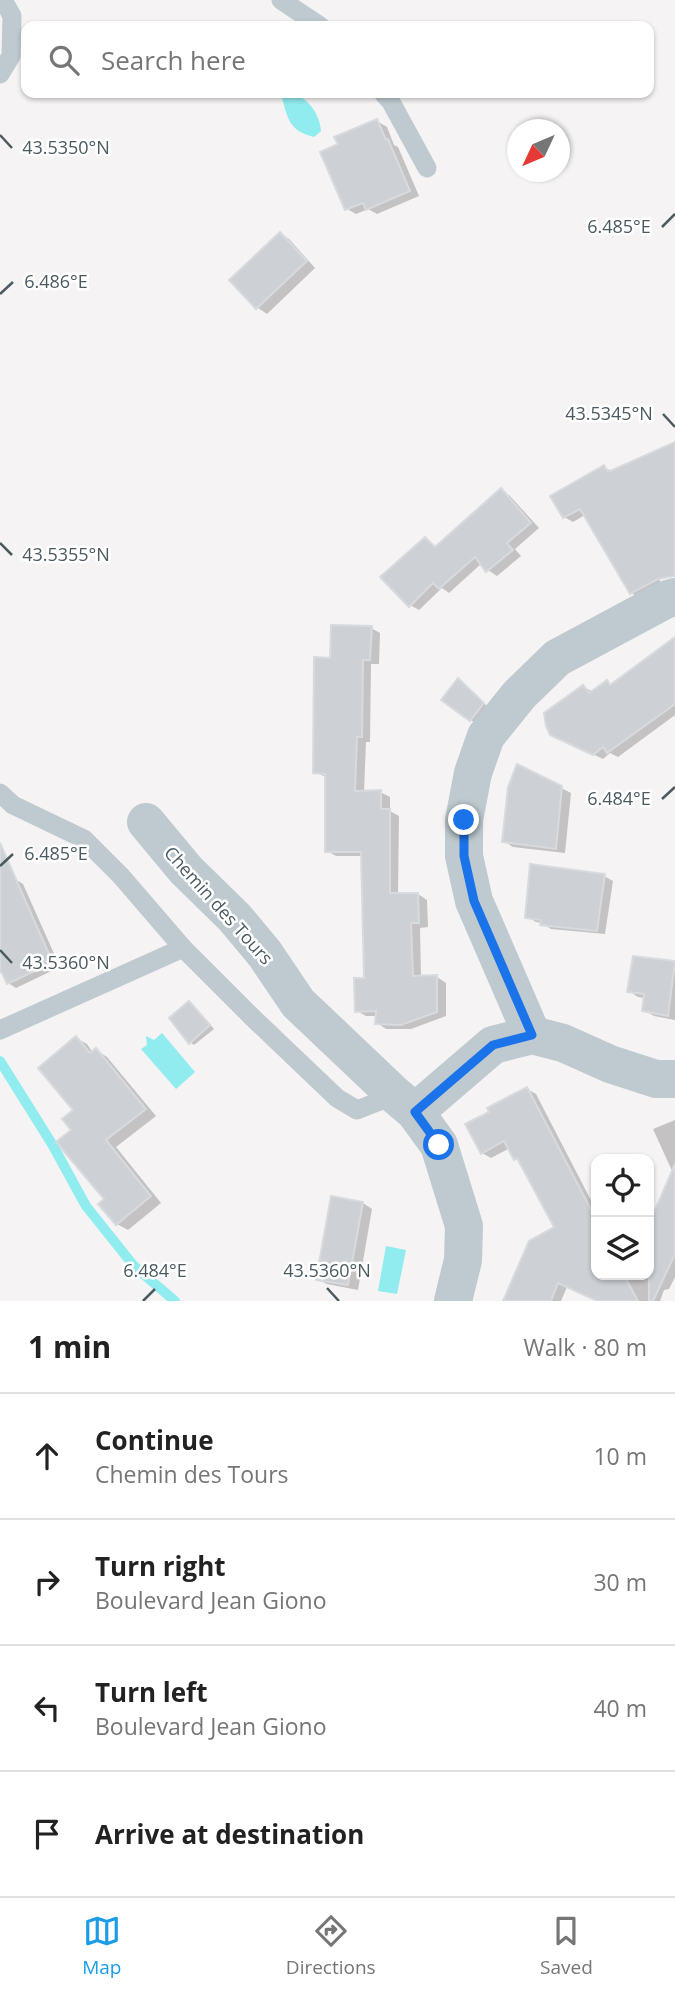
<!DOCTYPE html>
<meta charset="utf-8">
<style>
:root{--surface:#fff;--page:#f6f6f6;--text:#222;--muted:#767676;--line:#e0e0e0;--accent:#1a9ce7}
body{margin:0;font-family:"Open Sans",sans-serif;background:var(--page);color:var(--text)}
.controls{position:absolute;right:21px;bottom:21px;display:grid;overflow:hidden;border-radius:14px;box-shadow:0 2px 5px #0004}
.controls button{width:63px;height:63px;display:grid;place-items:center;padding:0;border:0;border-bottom:2px solid var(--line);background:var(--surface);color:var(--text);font:35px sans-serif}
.compass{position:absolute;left:507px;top:119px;width:63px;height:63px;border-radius:50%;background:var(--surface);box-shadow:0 2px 5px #0004;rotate:226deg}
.stop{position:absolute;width:21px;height:21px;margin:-16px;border:5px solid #1a73e8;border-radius:50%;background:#fff}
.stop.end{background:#1a73e8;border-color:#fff;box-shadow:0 2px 7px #0008}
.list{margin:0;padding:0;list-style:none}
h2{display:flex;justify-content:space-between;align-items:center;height:91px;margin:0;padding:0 28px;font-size:30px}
h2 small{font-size:23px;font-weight:400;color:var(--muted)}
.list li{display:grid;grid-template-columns:46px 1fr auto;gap:21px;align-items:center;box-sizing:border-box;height:126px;padding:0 28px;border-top:2px solid var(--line)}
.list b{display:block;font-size:26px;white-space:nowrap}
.list p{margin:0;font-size:23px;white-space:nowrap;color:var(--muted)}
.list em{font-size:23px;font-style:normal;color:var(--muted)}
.icon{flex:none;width:38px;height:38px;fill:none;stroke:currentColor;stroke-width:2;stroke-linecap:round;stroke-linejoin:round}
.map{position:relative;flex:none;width:675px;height:1301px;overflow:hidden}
.search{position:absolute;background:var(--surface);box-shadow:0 2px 5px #0004;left:21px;right:21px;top:21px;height:77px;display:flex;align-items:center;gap:18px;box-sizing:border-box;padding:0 24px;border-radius:14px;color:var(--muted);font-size:26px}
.sheet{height:595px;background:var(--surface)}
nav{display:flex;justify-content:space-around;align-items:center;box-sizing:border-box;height:98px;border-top:2px solid var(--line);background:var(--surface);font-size:19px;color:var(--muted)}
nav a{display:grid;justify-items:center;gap:4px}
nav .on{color:var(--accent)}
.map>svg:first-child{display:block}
.water{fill:#90ecee}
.shadow{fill:#0003}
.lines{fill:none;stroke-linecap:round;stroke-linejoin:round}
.stream{stroke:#90ecee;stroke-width:10}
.building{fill:#cdd1d5;stroke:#d7dade;stroke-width:2}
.lane{stroke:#becacf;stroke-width:19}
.street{stroke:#becacf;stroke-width:38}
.route{stroke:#1a73e8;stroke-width:9}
.ticks{fill:none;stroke:#4a5a60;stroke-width:2.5}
.labels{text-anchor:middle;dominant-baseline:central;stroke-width:5;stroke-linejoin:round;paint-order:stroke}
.street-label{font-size:18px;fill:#4a5a60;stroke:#fff}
.ticks-label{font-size:18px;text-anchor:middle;fill:#4a5a60;stroke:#fff;stroke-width:5;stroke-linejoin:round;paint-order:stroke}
</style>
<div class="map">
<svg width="675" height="1301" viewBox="0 0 675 1301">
<rect width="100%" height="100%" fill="#f5f3f3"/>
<g class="water">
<path d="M 287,93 C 305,93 320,113 321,131 L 314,137 C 290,131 288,120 282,98 Z"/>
<polygon points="162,1033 195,1072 176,1089 141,1049 147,1045 146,1036 154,1040"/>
<polygon points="386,1246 406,1250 397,1294 378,1291"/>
</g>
<g class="shadow">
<polygon points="377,121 387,127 394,145 398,147 419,196 377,214 368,209 356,214 347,209 340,145"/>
<polygon points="280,234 289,239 315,268 267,314 258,308 232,280"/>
<polygon points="675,444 675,516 642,538 662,586 640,598 631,593 585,515 573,522 564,517 604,467 613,472"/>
<polygon points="501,490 510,496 539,528 515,549 521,556 497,576 488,570 482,563 449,593 442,588 419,610 410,605 425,539 437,547"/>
<polygon points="371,628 380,633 379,664 371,664 370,742 366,742 364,792 380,792 390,797 390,811 399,816 398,894 418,894 427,900 428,927 420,928 421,977 437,977 446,983 446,1016 411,1029 386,1029 377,1023 378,1016 366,1016 357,1011 366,979 363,856 336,856 327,851 326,777 315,772 332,660"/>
<polygon points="675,639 675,715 618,757 610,753 603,759 561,739 584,687 593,692 607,683 612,685"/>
<polygon points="462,683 488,707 475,723 471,720"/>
<polygon points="561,788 571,793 565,853 513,847 504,841"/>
<polygon points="604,876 613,881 605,934 551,929 542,923 536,922 527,917"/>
<polygon points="15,879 23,884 60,967 16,988 8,983 3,972 0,973 0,886"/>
<polygon points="635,958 675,963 675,1020 654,1016 644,1010 645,998 638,997 629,991"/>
<polygon points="190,1003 194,1006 214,1029 194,1045 190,1042"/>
<polygon points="76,1038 87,1044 93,1053 96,1050 107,1057 156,1116 116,1147 161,1203 128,1230 117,1224 101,1204 106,1199 74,1130"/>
<polygon points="527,1089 536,1094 596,1210 596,1275 649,1275 649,1228 673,1173 653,1129 675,1120 675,1277 669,1289 664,1290 660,1301 598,1301 567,1287 561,1301 505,1301 556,1228 521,1162 515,1159 510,1148 491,1158 482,1153 491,1112"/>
<polygon points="332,1198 363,1203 372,1209 358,1290 327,1284 317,1279"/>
</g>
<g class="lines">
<polyline class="stream" points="0,1061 52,1144 86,1206 134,1266 175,1301"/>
</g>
<g class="building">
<polygon points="377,119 386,140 388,139 410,191 366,210 363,203 345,210 320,152 338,144 334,137"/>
<polygon points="280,232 307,261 256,309 229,280"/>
<polygon points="675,442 675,576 658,579 630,594 580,509 563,518 550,496 604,465 608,472"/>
<polygon points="501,488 531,523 507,543 513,550 486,572 475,557 439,589 433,583 409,607 380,577 425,537 435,547"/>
<polygon points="331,625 372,626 370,660 363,660 362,737 357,737 355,791 381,790 381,809 390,809 390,893 418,893 419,923 411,923 413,976 437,975 437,1012 401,1025 375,1024 376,1011 355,1012 354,978 364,978 361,852 325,852 325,774 313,773 314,657 330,658"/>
<polygon points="675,637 675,704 607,753 603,747 593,755 550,735 546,726 544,713 583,685 589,693 607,680 610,685"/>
<polygon points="458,678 484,703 470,721 441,700"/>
<polygon points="517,764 562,786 556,849 502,842 508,787"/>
<polygon points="0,843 53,963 7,984 0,969"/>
<polygon points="530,864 605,874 597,931 540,925 541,920 525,918"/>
<polygon points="633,956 675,961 668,1016 642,1011 644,994 627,992"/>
<polygon points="189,1001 210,1025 189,1044 169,1018"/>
<polygon points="76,1036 90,1053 96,1048 146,1109 106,1140 151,1196 116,1225 98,1204 104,1199 56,1142 71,1130 62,1119 73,1110 38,1068"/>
<polygon points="527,1087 596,1219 596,1275 624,1275 638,1301 597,1301 558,1283 551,1301 503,1301 529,1241 554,1227 517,1158 514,1160 504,1141 481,1154 465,1124 489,1112 487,1108"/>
<polygon points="675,1164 675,1254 653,1301 649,1301 649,1224"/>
<polygon points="331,1196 363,1202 348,1285 316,1280"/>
</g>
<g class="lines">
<g class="lane">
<polyline points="281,0 320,26"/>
<polyline points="0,74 11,56 12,16 3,0"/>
<polyline points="383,93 391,102 427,168"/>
<polyline points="0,793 13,805 84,839 121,876 183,948 251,1016 337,1098 357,1110 395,1095"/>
<polyline points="0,1030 183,948"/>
</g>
<g class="street">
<polyline points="146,822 186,870 235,918 265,954 298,1003 395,1095 415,1112 439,1145 464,1226 463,1260 453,1301"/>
<polyline points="532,1035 474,901 464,856 464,820 473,773 486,736 519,695 557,658 665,600 675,597"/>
<polyline points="415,1112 493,1045 532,1035 563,1043 610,1064 656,1079 675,1079"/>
</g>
</g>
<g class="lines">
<polyline class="route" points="439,1145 415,1112 493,1045 532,1035 474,901 464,856 464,820"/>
</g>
<path class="ticks" d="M 0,135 L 12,148M 662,227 L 675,214M 0,294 L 13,282M 663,414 L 675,427M 0,543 L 12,555M 662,799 L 675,787M 0,866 L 13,854M 0,950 L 12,963M 327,1288 L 339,1301M 143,1301 L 155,1289"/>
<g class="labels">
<g class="street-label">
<text transform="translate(219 905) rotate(48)">Chemin des Tours</text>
</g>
</g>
<g class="ticks-label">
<text x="66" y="154">43.5350°N</text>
<text x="619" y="233">6.485°E</text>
<text x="56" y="288">6.486°E</text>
<text x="609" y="420">43.5345°N</text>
<text x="66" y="561">43.5355°N</text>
<text x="619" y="805">6.484°E</text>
<text x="56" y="860">6.485°E</text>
<text x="66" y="969">43.5360°N</text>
<text x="327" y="1277">43.5360°N</text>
<text x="155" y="1277">6.484°E</text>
</g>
</svg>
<div class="controls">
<button><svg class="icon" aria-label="locate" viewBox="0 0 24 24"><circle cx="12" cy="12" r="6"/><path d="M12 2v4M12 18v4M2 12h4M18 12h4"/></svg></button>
<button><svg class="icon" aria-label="layers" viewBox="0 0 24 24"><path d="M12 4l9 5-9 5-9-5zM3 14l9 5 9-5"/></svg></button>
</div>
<svg class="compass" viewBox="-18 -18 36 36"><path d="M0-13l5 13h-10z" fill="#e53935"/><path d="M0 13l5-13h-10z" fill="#767676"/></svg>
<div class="stop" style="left:439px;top:1145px"></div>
<div class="stop end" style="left:464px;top:820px"></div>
<div class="search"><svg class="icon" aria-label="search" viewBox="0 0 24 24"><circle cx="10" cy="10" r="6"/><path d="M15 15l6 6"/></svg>Search here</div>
</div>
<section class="sheet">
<h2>1 min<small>Walk · 80 m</small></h2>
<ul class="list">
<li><svg class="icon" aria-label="ahead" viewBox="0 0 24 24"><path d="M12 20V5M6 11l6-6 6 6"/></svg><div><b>Continue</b><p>Chemin des Tours</p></div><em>10 m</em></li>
<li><svg class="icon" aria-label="right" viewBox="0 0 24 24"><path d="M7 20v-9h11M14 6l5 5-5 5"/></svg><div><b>Turn right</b><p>Boulevard Jean Giono</p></div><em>30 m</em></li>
<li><svg class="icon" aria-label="left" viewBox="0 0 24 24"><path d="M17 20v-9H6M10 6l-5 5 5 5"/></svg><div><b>Turn left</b><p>Boulevard Jean Giono</p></div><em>40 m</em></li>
<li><svg class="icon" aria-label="arrive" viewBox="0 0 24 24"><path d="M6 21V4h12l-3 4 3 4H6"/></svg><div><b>Arrive at destination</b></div></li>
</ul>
</section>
<nav>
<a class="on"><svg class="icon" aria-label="map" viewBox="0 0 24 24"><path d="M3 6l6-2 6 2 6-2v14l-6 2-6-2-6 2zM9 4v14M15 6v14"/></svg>Map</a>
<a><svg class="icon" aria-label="directions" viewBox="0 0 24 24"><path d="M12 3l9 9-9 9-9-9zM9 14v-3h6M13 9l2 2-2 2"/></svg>Directions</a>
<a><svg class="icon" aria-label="saved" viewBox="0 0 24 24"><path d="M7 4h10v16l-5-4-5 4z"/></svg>Saved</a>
</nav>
